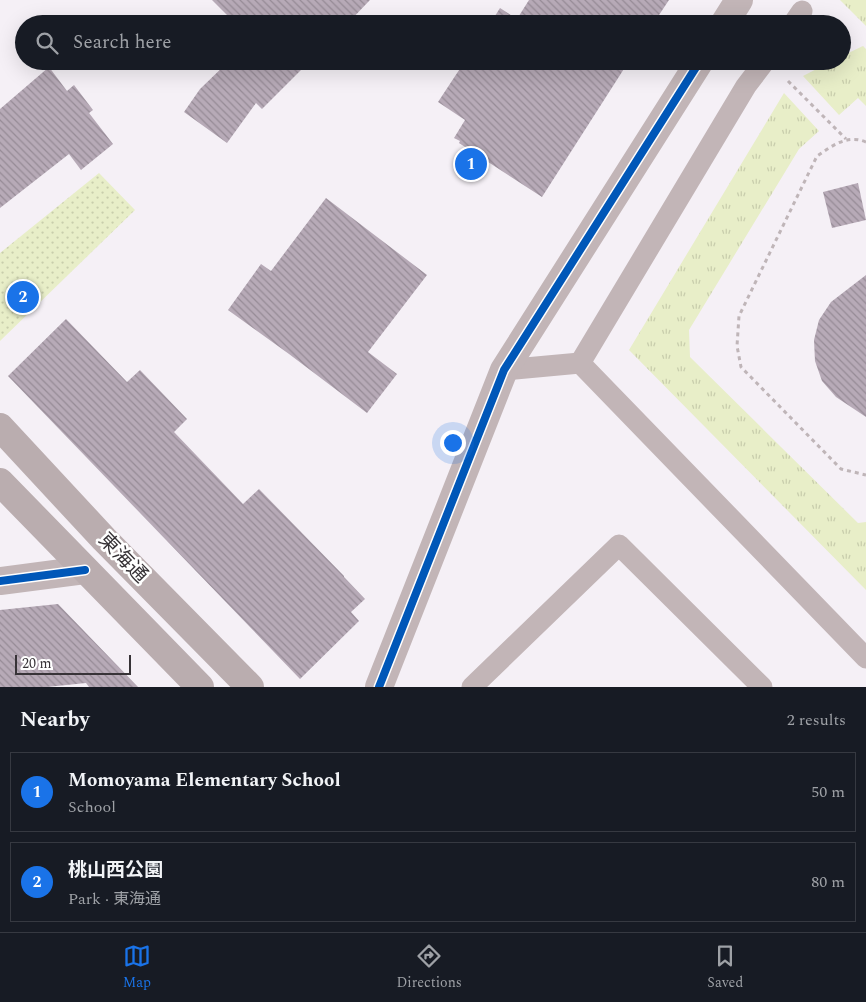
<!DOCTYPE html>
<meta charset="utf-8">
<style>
:root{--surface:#171b24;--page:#20242c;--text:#f1f3f6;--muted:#9ea1a6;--line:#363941;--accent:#1a73e8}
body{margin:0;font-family:Spectral,"Noto Sans JP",serif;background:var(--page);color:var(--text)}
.scale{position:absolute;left:15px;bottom:12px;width:116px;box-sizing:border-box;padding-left:5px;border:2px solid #373337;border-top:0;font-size:14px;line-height:18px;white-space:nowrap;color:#373337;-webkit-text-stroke:4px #fff;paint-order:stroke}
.you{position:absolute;left:452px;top:442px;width:18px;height:18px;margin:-12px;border:4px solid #fff;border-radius:50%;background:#1a73e8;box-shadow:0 0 0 8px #1a73e833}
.badge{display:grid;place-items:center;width:32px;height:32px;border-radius:50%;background:var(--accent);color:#fff;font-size:16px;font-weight:700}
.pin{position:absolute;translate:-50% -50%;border:2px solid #fff;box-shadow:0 1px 5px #0006}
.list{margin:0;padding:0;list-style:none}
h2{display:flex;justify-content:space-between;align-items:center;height:65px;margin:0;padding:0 20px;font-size:21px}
h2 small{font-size:16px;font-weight:400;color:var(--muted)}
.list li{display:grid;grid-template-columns:32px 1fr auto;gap:15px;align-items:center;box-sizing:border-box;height:80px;margin:0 10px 10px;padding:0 10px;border:1px solid var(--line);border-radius:0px}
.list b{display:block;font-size:19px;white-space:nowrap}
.list p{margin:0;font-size:16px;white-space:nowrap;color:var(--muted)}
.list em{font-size:16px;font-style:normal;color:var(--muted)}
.icon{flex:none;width:28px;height:28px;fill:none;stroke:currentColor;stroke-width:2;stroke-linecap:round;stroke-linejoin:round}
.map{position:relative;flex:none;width:866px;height:687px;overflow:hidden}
.search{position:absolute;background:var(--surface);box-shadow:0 5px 20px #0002;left:15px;right:15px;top:15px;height:55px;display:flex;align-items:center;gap:12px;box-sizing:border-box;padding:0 18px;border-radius:28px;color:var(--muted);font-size:19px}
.sheet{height:245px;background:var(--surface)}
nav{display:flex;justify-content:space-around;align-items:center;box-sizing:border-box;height:70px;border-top:1px solid var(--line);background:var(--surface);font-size:14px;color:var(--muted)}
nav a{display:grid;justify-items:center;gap:2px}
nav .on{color:var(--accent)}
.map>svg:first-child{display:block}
.grass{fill:url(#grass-tufts)}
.park{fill:url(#park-dots)}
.building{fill:url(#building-back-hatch)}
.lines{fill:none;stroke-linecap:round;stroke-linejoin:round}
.path{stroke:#bfb5b8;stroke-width:3;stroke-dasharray:4 4;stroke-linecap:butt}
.service{stroke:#c2b5b7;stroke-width:21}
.minor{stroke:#c2b5b7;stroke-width:28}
.primary{stroke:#baadaf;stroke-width:28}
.cycleway-casing{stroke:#fff;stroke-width:11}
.cycleway{stroke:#0057b8;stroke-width:8}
.labels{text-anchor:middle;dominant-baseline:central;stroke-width:5;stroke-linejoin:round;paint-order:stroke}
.street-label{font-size:20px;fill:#373337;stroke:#fff}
</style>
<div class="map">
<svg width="866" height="687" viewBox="0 0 866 687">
<defs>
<pattern id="grass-tufts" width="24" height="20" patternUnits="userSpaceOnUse" patternTransform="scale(1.25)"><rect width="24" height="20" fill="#e8eec8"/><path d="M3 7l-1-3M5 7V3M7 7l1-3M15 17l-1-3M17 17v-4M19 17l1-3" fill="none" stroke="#c8cdac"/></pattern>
<pattern id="park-dots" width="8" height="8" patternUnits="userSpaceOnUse" patternTransform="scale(1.25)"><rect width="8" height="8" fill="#e8eec8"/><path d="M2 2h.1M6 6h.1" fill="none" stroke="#c8cdac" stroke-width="1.8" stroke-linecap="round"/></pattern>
<pattern id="building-back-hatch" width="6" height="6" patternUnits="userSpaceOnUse" patternTransform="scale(1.25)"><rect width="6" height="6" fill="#b7aab7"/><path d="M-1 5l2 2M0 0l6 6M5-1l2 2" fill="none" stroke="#968b96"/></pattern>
</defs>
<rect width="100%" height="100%" fill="#f5f0f6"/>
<g class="grass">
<polygon points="840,0 866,0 866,26"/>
<polygon points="863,46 866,49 866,106 858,98 839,115 803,76 832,61 842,61 842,56"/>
<polygon points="784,93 819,131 799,149 689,330 690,357 858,523 866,522 866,590 629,350"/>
</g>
<polygon class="park" points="99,173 135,210 0,341 0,253"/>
<g class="building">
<polygon points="212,0 370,0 347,24 236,24"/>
<polygon points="529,0 669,0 653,24 490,24 500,8 517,19"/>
<polygon points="229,61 310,61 262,109 256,103 227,143 184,112 200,89"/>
<polygon points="465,61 629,61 542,197 459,143 460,141 454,138 465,120 438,102"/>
<polygon points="49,67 67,91 74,85 93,110 89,113 113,144 81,170 69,154 0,208 0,109"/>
<polygon points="858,183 866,220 832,228 823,192"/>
<polygon points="326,198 427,275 368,352 397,374 367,413 289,354 228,310 261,264 271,271"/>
<polygon points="866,275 866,417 836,397 822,381 815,361 814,340 819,320 831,302"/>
<polygon points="66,319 127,382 140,370 187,419 174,432 243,504 259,489 344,576 344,577 365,599 351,612 359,621 300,679 8,376"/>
<polygon points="58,604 138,687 89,687 86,683 47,687 0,687 0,610"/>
</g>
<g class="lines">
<g class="path">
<polyline points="788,81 846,139"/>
<path d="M 866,142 C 847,134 832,146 817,156 L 739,316 L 737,346 L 741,367 L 841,469 L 866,475"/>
</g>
<g class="service">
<polyline points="793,24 802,11"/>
<polyline points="580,363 866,658"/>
<polyline points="504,370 580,363 746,86 765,61"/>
<polyline points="472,687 619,545 762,687"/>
</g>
<g class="minor">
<polyline points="724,24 739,0"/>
<polyline points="0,581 85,570"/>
<polyline points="379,687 504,370 700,61"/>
</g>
<g class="primary">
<polyline points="0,427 104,539 250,687"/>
<polyline points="0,482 200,687"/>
</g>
<g class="cycleway-casing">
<g id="cycleway">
<polyline points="0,581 85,570"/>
<polyline points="379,687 504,370 700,61"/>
</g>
</g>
<use href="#cycleway" class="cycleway"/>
</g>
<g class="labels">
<g class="street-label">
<text transform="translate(123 558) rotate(46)">東海通</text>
</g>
</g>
</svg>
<div class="scale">20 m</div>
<div class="you"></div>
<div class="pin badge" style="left:471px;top:164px">1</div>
<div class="pin badge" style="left:23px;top:297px">2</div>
<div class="search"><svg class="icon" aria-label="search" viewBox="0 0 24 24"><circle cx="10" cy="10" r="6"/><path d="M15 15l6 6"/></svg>Search here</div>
</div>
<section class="sheet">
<h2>Nearby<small>2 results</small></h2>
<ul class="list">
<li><span class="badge">1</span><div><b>Momoyama Elementary School</b><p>School</p></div><em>50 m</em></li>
<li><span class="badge">2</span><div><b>桃山西公園</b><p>Park · 東海通</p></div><em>80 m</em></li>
</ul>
</section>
<nav>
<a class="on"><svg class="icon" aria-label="map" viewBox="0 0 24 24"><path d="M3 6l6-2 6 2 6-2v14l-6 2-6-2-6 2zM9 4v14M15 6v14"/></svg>Map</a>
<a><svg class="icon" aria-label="directions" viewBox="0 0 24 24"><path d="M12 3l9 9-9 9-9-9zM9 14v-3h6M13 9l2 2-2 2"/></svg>Directions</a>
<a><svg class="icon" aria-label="saved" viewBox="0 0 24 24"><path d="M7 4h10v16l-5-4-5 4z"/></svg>Saved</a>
</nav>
